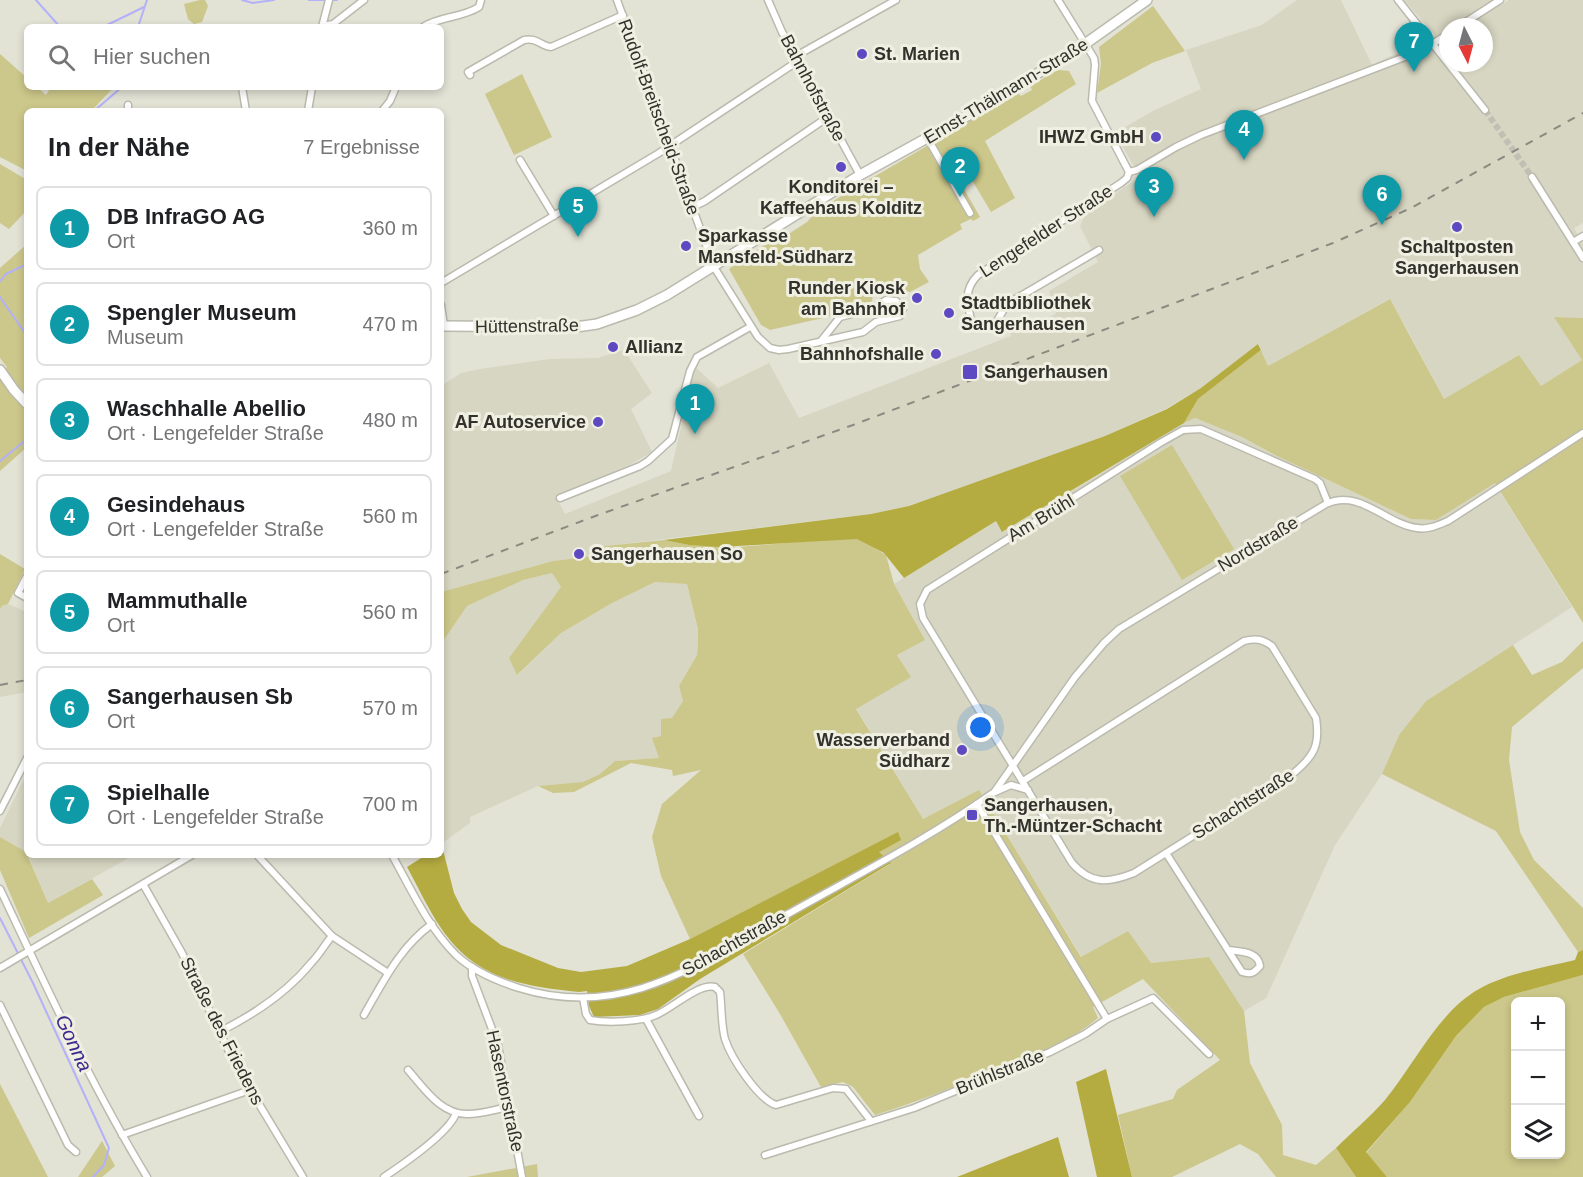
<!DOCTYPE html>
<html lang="de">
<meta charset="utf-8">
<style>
:root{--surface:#fff;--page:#f6f6f6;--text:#202124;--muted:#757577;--line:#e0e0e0;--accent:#db2777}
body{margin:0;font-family:Helvetica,sans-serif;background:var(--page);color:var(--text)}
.controls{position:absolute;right:18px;bottom:18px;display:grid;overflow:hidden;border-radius:9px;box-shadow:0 3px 9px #0003}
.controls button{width:54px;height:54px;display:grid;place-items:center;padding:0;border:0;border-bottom:2px solid var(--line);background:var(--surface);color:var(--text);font:30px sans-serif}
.compass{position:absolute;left:1439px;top:18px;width:54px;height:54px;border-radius:50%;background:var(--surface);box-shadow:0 3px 9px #0003;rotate:174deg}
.you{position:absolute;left:981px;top:728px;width:21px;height:21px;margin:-15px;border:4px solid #fff;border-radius:50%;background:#1a73e8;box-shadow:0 0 0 9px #1a73e833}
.badge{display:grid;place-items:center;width:39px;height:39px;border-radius:50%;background:var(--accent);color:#fff;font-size:20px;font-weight:700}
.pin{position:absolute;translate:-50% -50px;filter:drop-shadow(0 2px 3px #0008)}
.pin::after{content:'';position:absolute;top:32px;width:21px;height:18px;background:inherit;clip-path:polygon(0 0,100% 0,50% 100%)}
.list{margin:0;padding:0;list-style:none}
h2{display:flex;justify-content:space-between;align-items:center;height:78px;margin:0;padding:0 24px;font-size:26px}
h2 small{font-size:20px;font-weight:400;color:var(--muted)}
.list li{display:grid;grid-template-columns:39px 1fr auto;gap:18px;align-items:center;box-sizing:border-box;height:84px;margin:0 12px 12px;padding:0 12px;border:2px solid var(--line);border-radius:9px}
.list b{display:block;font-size:22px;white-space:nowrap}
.list p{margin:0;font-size:20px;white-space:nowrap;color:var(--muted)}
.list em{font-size:20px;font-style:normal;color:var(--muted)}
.icon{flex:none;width:33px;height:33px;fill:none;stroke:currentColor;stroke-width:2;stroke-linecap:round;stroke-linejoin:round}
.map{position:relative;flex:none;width:1583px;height:1177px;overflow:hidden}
.search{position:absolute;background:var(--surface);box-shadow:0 3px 9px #0003;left:24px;top:24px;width:420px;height:66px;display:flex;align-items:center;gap:15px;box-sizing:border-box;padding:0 21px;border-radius:9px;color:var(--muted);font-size:22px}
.panel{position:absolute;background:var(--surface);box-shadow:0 3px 9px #0003;left:24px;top:108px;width:420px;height:750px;border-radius:9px}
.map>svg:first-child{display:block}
.built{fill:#d7d6c2}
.green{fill:#ccc78a;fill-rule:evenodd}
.forest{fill:#b5ac41}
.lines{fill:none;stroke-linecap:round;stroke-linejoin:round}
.stream{stroke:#b3b1f9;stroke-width:2}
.street-tunnel{stroke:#bfbfb3;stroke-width:6;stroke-dasharray:6 3;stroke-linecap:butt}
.street-casing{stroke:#bbbaae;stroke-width:9}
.secondary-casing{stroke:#bbbaae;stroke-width:12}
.street{stroke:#fff;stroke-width:6}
.secondary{stroke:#fff;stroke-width:9}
.rail{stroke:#8b8a81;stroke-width:2;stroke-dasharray:8 8;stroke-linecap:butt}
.poi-dot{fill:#5d49c2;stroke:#efefe2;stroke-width:2}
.labels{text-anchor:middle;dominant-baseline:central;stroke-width:6;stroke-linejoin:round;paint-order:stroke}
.poi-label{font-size:18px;font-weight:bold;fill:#32312c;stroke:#efefe2;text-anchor:start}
.street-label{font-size:18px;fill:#32312c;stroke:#efefe2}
.water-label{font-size:20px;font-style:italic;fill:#3d298e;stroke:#efefe2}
</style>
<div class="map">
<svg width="1583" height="1177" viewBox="0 0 1583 1177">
<rect width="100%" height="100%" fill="#e2e2d5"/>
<g class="built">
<polygon points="1297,0 1341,0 1372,65 1435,35 1404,0 1495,0 1451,27 1448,27 1448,29 1439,35 1442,39 1441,42 1448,38 1448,63 1484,63 1484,27 1464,27 1509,0 1583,0 1583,223 1574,228 1583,244 1583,318 1555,317 1582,360 1541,386 1519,355 1444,399 1407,329 1389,299 1268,366 1259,344 1201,388 1167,408 1105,436 909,506 871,514 606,546 586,557 553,561 441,592 441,386 461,373 480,369 550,359 598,358 624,350 652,393 631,409 652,452 631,464 556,497 565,514 671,471 695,367 718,388 769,363 799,418 1011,336 1010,332 1056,314 1049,291 1098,262 1080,226 1086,213 1140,177 1115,133 1153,111 1201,89 1186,50 1262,25"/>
<polygon points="1195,418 1242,437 1277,456 1411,519 1436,520 1494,482 1572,607 1426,701 1399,735 1382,774 1335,845 1266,998 1244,1011 1209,957 1151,963 1128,931 1082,957 979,791 923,819 856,708 910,677 897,655 925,640 894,584 996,521 1003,532 1184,423"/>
<polygon points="552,573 561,587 509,658 518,675 561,633 612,603 655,582 687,584 698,629 698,645 697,655 679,686 683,701 661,736 659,758 615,761 600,774 583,782 538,786 470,817 470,823 445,841 441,846 441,644 467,606 523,580"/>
<polygon points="8,604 27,612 27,692 0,697 0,609 2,606"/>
<polygon points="27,773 27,853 0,837 0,828"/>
<polygon points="28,855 134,855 48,903"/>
</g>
<g class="green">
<polygon points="200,0 205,0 208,6 202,22 194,24 188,19 184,4"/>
<polygon points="1153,6 1185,51 1152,63 1097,93 1101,64 1099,47"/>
<polygon points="0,54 27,78 27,87 37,87 46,95 51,87 114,87 91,111 27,111 27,171 0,157"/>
<path d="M 1058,70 L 1069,71 L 1076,84 L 985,141 L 1015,198 L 991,212 L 956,153 L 943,161 L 953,177 L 956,175 L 980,217 L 973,221 L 971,219 L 960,224 L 962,229 L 918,255 L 920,269 L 929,282 L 910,292 C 897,288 885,282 873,293 L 872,301 L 862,309 L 770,330 L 761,325 L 729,269 L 733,266 L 763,246 L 781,239 L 807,222 L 817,211 L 853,189 L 1018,93 L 1021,96 L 1032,90 L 1030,86 Z"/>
<polygon points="522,74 552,137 514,155 485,94"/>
<polygon points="0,164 27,180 27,210 9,229 0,223"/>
<polygon points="27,244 27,447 0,471 0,375 7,367 0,358 0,268"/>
<polygon points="1390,299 1444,399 1519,355 1541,386 1582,360 1554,317 1583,318 1583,623 1495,483 1436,520 1411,519 1277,456 1242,437 1195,418 1184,423 1198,399 1261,350 1268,366"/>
<polygon points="1172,445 1234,549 1182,580 1120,476"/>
<path d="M 851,538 L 859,539 L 886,555 L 894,584 L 925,640 L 897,655 L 911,677 L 856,709 L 923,819 L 979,790 L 1081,957 L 1128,931 L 1151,963 L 1209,957 L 1244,1011 L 1250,1063 L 1282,1125 L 1283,1155 L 1316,1165 L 1336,1148 L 1356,1177 L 1276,1177 L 1258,1154 L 1240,1144 L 1172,1177 L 1132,1177 L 1118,1115 L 1173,1099 L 1177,1090 L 1220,1060 L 1143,979 L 1093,1007 L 1098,1018 C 1069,1043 1031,1056 996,1070 C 956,1086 917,1102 875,1115 L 853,1087 L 843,1082 L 821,1087 L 780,1014 L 743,954 L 890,864 L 878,853 L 898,833 L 690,939 L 661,876 L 652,837 L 662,804 L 701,770 L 673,776 L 672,770 L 631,763 L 574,792 L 553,793 L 538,786 L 583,782 L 600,774 L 615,761 L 659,758 L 652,738 L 661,736 L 661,719 L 672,718 L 683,701 L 679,686 L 697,655 L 698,645 L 698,629 L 687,584 L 655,582 L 612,603 L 561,633 L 517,675 L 509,658 L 561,587 L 552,573 L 523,580 L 467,606 L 441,644 L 441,592 L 553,561 L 586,557 L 605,546 L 664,540 L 689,545 L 738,547 Z"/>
<polygon points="0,554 25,569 8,604 2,606 0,609"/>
<polygon points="1583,641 1583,668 1512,727 1509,760 1520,832 1534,860 1583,908 1583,950 1578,952 1496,831 1382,774 1399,735 1426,701 1513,645 1532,675 1562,662"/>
<polygon points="0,837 26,852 48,903 92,879 103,895 29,938 0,870"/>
<path d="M 1583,975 L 1583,1177 L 1387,1177 L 1366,1153 L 1410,1102 L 1456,1036 L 1484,1007 L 1504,997 ZM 1516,1002 L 1560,1002 L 1560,1154 L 1516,1154 Z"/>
<polygon points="0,1084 48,1177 0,1177"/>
<polygon points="102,1141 115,1166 102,1177 78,1177"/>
<polygon points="537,1164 538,1177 467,1177"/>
</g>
<g class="forest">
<polygon points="1258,344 1261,350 1198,399 1184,423 1002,532 996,521 904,578 884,553 857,539 720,547 689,545 664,540 871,514 909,506 1105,436 1167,409 1201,388"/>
<path d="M 898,832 L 901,840 L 879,852 L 891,863 L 700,979 L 658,1009 L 640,1015 L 594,1017 L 589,1006 L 587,991 L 579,992 C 522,986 475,979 441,928 C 428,909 418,887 407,867 L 426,855 L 441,855 L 442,846 L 454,893 L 462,909 L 471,922 L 501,945 L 558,968 L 581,972 L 627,966 L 690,939 Z"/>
<path d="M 1583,950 L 1583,975 L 1504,997 L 1484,1007 L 1456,1036 L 1410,1102 L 1366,1152 L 1387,1177 L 1356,1177 L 1336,1148 C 1352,1132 1370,1117 1385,1100 C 1414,1065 1438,1012 1479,989 C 1508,973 1542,968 1575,960 L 1578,952 Z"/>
<polygon points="1106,1069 1132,1177 1097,1177 1076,1082"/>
<polygon points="1058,1137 1069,1177 957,1177"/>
</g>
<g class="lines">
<g class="stream">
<polyline points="36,0 60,27"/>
<polyline points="242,0 253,3 274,0"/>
<polyline points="309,0 337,0"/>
<polyline points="103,27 144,7"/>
<polyline points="138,27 147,0"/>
<polyline points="94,111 122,87"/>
<polyline points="0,281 6,274 27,264"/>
<polyline points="0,297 27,336"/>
<polyline points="0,461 27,439"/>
<polyline points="0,918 33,983 109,1148 104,1165 93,1177"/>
</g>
<polyline class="street-tunnel" points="1485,110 1532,177"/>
<g class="street-casing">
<g id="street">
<polyline points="617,0 714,267 758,337 770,348 779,350 788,349 863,332 876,322 900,316 903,309 896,301 886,300 872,309 840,317 821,341"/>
<polyline points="768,0 782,32 860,175"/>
<polyline points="1058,0 1094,58 1095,65 1092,101 1129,172"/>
<polyline points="1398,0 1485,110"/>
<polyline points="322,26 333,24 364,0"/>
<polyline points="322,27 329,0"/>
<path d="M 423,27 C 440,16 462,18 479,7 L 481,0"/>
<polyline points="1458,27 1500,0"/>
<polyline points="796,56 896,0"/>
<path d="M 470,75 L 468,72 L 524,40 C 536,37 541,46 551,47 L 623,15"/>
<polyline points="242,87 246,111"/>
<polyline points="128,105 128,111"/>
<polyline points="308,111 312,87"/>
<polyline points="382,111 390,101 396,87"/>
<polyline points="928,139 970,213"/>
<polyline points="520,160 554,216"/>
<polyline points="1532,177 1583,258"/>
<polyline points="691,208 705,201 828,117"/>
<polyline points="1573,242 1583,236"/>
<path d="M 1099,250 L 1007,304 L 997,321 L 991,326 L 982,328 L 972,323 C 967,305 963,290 978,275 L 1121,183 L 1127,178 L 1129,172 L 1137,170 L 1176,147 L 1201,135 L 1423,50 L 1448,34"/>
<polyline points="441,283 659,153 798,61"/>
<polyline points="441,305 444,326"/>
<polyline points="560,498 640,466 648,461 672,439 690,371 697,357 750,327"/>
<polyline points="27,576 18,593 27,598"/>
<path d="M 1023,781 L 1244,641 C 1256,638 1262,639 1272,646 L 1316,718 C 1320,744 1315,755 1295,772 L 1134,873 C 1109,883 1091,885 1072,863 L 923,618 L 920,604 L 927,590 L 1160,443 L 1183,430 L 1201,429 L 1315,479 L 1320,483 L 1328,503"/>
<path d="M 995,791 L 1075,677 L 1104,643 L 1119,629 L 1326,504 C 1360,488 1385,524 1417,528 C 1428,530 1438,525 1448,521 L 1583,433"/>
<polyline points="977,804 1107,1019"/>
<polyline points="0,811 27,758"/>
<path d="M 1166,853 L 1242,972 C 1251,975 1254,973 1260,966 C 1258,951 1241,952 1228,950"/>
<polyline points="257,855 332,936 388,973"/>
<path d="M 392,855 C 411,889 428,927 456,955 C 473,971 497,981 519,988 C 625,1021 699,963 786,915 C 855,876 928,839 993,793 L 1011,785 L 1028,790"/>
<polyline points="143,884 182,953 236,1066 303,1177"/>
<path d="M 0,889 C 46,986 91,1085 147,1177"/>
<polyline points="472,967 472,976 498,1045 522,1177"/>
<polyline points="0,968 192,855"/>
<path d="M 583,998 L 586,1014 L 590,1020 C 607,1023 641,1022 656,1015 C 673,1008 698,983 715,987 L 720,992 C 722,1007 721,1025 725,1039 C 731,1058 758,1099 776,1105 L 833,1088 L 846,1089 L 871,1121"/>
<polyline points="0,1005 68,1145 76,1152"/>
<path d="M 364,1015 C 383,982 400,947 432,924"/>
<polyline points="646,1019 699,1116"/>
<path d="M 219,1032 C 255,1014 287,993 312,962 C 320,954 325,944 332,936"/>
<path d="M 408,1070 C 424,1088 441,1115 468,1114 C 482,1114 496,1109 510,1107"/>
<polyline points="122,1135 250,1090"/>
<polyline points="765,1155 914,1108 1050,1052 1085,1034 1107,1019 1153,998 1209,1054"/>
<path d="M 384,1177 C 402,1165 450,1132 456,1113"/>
</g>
</g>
<g class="secondary-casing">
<g id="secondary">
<polyline points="441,326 576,327 597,324 637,310 667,295 860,175 985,106 1085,44 1147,0"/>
<polyline points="0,370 14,390 27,404"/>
</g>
</g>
<use href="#street" class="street"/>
<use href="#secondary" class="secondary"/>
<g class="rail">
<polyline points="441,574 598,515 853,425 1333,243 1411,208 1583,113"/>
<polyline points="0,685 27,680"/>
</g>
</g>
<g class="poi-dot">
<circle cx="862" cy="54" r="6"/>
<circle cx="1156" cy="137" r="6"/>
<circle cx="841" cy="167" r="6"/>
<circle cx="1457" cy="227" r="6"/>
<circle cx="686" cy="246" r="6"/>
<circle cx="917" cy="298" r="6"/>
<circle cx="949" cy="313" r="6"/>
<circle cx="613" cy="347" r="6"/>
<circle cx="936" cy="354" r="6"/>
<rect x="962" y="364" width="16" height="16" rx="3"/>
<circle cx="598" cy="422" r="6"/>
<circle cx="579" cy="554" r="6"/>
<circle cx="962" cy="750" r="6"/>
<rect x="966" y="809" width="12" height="12" rx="3"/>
</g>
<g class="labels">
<g class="poi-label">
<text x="874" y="54">St. Marien</text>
<text x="1144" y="137" text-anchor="end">IHWZ GmbH</text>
<text x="841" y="187" text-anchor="middle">Konditorei –<tspan x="841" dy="21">Kaffeehaus Kolditz</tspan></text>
<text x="698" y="236">Sparkasse<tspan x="698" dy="21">Mansfeld-Südharz</tspan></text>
<text x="1457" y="247" text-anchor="middle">Schaltposten<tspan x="1457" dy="21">Sangerhausen</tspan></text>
<text x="905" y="288" text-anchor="end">Runder Kiosk<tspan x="905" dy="21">am Bahnhof</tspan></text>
<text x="961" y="303">Stadtbibliothek<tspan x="961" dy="21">Sangerhausen</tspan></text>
<text x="625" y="347">Allianz</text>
<text x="924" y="354" text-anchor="end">Bahnhofshalle</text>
<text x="984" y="372">Sangerhausen</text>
<text x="586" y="422" text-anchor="end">AF Autoservice</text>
<text x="591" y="554">Sangerhausen So</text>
<text x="950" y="740" text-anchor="end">Wasserverband<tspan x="950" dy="21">Südharz</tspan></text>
<text x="984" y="805">Sangerhausen,<tspan x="984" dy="21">Th.-Müntzer-Schacht</tspan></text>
</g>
<g class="street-label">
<text transform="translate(813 88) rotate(62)">Bahnhofstraße</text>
<text transform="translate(1006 91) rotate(-31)">Ernst-Thälmann-Straße</text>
<text transform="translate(659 117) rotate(70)">Rudolf-Breitscheid-Straße</text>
<text transform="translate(1046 231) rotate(-33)">Lengefelder Straße</text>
<text transform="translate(527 326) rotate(-1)">Hüttenstraße</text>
<text transform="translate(1041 518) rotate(-31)">Am Brühl</text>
<text transform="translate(1258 544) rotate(-31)">Nordstraße</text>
<text transform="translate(1243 804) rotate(-32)">Schachtstraße</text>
<text transform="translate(734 943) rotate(-29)">Schachtstraße</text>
<text transform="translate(222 1031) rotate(63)">Straße des Friedens</text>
<text transform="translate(1000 1072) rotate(-22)">Brühlstraße</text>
<text transform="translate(505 1091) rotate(78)">Hasentorstraße</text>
</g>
<g class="water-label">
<text transform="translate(74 1043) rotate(65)">Gonna</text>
</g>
</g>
</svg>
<div class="controls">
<button>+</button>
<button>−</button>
<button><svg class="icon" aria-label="layers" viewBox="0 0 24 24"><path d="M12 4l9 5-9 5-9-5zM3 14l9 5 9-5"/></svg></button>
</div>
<svg class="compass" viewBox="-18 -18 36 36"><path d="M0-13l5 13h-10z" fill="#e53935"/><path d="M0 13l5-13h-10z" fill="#757577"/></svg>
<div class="you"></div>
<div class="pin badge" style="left:695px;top:434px;background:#0f9aa8">1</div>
<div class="pin badge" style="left:960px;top:197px;background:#0f9aa8">2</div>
<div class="pin badge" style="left:1154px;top:217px;background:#0f9aa8">3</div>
<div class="pin badge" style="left:1244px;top:160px;background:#0f9aa8">4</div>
<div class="pin badge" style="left:578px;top:237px;background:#0f9aa8">5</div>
<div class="pin badge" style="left:1382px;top:225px;background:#0f9aa8">6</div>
<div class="pin badge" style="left:1414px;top:72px;background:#0f9aa8">7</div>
<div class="search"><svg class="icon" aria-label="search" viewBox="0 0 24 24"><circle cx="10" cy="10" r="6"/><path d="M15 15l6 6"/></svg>Hier suchen</div>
<section class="panel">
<h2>In der Nähe<small>7 Ergebnisse</small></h2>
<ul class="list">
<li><span class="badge" style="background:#0f9aa8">1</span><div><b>DB InfraGO AG</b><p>Ort</p></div><em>360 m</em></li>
<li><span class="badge" style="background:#0f9aa8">2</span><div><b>Spengler Museum</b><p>Museum</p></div><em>470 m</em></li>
<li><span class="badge" style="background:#0f9aa8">3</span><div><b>Waschhalle Abellio</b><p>Ort · Lengefelder Straße</p></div><em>480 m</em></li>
<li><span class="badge" style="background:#0f9aa8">4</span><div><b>Gesindehaus</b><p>Ort · Lengefelder Straße</p></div><em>560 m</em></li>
<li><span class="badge" style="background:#0f9aa8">5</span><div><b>Mammuthalle</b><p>Ort</p></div><em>560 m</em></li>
<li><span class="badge" style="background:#0f9aa8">6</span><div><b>Sangerhausen Sb</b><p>Ort</p></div><em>570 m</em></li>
<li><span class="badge" style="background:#0f9aa8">7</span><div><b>Spielhalle</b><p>Ort · Lengefelder Straße</p></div><em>700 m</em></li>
</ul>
</section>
</div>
